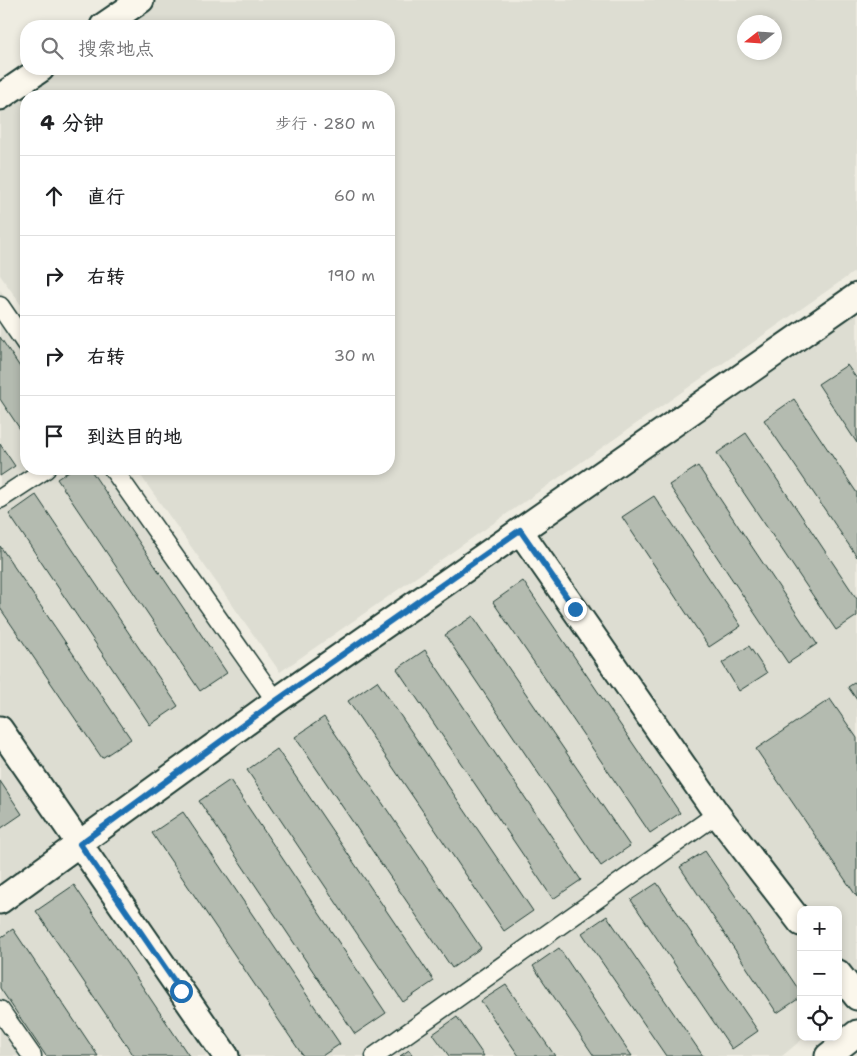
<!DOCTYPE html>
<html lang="zh">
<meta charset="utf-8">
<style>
:root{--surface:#fff;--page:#f6f6f6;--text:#202124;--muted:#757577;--line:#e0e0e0}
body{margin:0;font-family:"Shantell Sans","LXGW WenKai TC",sans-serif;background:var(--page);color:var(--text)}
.controls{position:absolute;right:15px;bottom:15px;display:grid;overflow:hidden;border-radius:10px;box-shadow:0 2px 8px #0003}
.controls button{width:45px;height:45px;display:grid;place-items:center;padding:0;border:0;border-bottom:1px solid var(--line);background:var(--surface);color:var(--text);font:25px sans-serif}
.compass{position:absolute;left:737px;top:15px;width:45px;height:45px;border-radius:50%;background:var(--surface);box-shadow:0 2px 8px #0003;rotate:253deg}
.stop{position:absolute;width:15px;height:15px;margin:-11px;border:4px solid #1f6fb2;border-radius:50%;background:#fff}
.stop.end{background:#1f6fb2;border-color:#fff;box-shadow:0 1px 5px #0008}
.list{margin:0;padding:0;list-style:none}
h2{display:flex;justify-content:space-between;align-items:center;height:65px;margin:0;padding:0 20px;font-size:21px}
h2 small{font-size:16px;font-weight:400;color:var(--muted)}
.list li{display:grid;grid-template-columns:32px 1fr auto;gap:15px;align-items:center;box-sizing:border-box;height:80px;padding:0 20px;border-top:1px solid var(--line)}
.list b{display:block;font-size:19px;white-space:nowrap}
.list em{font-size:16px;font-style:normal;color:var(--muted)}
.icon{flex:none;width:28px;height:28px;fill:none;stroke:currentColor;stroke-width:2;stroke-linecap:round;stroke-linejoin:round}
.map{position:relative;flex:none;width:857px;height:1056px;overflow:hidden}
.search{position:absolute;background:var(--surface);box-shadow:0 2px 8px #0003;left:20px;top:20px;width:375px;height:55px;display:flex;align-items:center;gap:12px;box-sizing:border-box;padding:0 18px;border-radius:20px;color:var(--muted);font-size:19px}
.panel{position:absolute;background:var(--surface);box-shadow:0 2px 8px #0003;left:20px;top:90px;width:375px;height:385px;border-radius:20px}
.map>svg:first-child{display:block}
.built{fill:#ddddd2;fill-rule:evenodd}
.building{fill:#b4bbb0;stroke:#1f3d34}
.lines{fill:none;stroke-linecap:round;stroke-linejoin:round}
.street-casing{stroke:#1f3d34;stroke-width:21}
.secondary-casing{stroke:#1f3d34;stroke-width:29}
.street{stroke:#fbf7ec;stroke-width:18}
.secondary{stroke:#fbf7ec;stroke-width:25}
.route{stroke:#1f6fb2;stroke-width:6}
</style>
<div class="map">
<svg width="857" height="1056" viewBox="0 0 857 1056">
<rect width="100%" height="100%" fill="#eeece1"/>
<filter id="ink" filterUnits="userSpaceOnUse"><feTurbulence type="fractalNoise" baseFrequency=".02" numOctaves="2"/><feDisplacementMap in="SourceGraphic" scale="10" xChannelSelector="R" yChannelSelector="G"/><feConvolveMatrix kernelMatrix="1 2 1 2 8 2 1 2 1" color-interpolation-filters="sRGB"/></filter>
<g filter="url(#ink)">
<g class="built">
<path d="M 157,0 L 857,0 L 857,270 L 280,672 L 136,469 L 389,469 L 389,96 L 26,96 L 26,312 L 0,275 L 0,107 L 56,69 L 389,69 L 389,26 L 119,26 ZM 744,22 L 774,22 L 774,52 L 744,52 Z"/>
<polygon points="857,281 857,994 838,1010 838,910 801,910 801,1037 805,1037 782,1056 0,1056 0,290 26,327 26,469 126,469 278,685"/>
</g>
<g class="building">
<polygon points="0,337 26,376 26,438 0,399"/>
<polygon points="847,365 857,379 857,443 818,384"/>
<polygon points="794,399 857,493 857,557 764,420"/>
<polygon points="746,433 857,599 857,616 836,630 717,453"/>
<polygon points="0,444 15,466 0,476"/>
<polygon points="698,466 817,644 788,663 669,485"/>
<polygon points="72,469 90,469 227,673 200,691 57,479"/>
<polygon points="36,495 178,706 150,725 9,514"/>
<polygon points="654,496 741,626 709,647 622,517"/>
<polygon points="0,546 131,739 102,758 0,608"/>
<polygon points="523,581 680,813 650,833 493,602"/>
<polygon points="473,616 630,846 601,866 445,635"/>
<polygon points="749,646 767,673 739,691 722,663"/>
<polygon points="425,650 581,880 553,899 397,669"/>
<polygon points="377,681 533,911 504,931 348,701"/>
<polygon points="857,681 857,700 848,687"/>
<polygon points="830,699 857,738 857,897 756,749"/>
<polygon points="324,717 481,948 452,968 295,737"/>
<polygon points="277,749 434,981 403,1002 247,770"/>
<polygon points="230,780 386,1013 355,1034 199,801"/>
<polygon points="0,781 22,814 0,829"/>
<polygon points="183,812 340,1044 322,1056 303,1056 152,833"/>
<polygon points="705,851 801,993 801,997 777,1013 680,867"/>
<polygon points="657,883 758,1031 732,1049 631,900"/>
<polygon points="74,885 189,1056 134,1056 36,911"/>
<polygon points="607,916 703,1056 666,1056 582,933"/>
<polygon points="13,929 98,1056 46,1056 0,988 0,938"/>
<polygon points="559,948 632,1056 594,1056 533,966"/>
<polygon points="506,985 555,1056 519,1056 481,1001"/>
<polygon points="457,1017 484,1056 449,1056 433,1034"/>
<polygon points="409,1050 413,1056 400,1056"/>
</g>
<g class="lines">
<g class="street-casing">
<g id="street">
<polyline points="0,306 26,344"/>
<polyline points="113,469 276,701"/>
<polyline points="0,499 46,469"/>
<polyline points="0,1010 32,1056"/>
<polyline points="375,1056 717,814"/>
</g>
</g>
<g class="secondary-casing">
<g id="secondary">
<polyline points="103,26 141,0"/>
<polyline points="0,97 41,69"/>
<polyline points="520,531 717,814 801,923"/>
<polyline points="0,729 226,1056"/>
<polyline points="0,901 276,701 857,296"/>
<polyline points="838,973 857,997"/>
<polyline points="828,1056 857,1033"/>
</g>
</g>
<use href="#street" class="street"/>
<use href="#secondary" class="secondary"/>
</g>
</g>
<g class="lines" filter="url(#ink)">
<polyline class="route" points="181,991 80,844 276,701 520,530 575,609"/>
</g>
</svg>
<div class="controls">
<button>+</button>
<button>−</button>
<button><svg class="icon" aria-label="locate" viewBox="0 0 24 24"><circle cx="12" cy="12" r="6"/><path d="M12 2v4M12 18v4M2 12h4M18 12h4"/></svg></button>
</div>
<svg class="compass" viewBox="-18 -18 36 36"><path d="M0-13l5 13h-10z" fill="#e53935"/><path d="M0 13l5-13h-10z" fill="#757577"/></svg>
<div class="stop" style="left:181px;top:991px"></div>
<div class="stop end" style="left:575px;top:609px"></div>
<div class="search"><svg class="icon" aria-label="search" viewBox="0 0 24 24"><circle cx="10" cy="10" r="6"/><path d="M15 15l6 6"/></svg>搜索地点</div>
<section class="panel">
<h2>4 分钟<small>步行 · 280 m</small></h2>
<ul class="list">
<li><svg class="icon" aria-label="ahead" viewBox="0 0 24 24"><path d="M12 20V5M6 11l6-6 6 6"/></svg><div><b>直行</b></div><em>60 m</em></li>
<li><svg class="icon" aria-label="right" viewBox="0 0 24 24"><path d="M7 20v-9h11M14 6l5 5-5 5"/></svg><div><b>右转</b></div><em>190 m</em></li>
<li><svg class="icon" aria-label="right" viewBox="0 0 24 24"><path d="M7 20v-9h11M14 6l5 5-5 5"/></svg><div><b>右转</b></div><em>30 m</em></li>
<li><svg class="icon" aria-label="arrive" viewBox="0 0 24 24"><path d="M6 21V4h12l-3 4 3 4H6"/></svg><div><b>到达目的地</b></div></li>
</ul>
</section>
</div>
